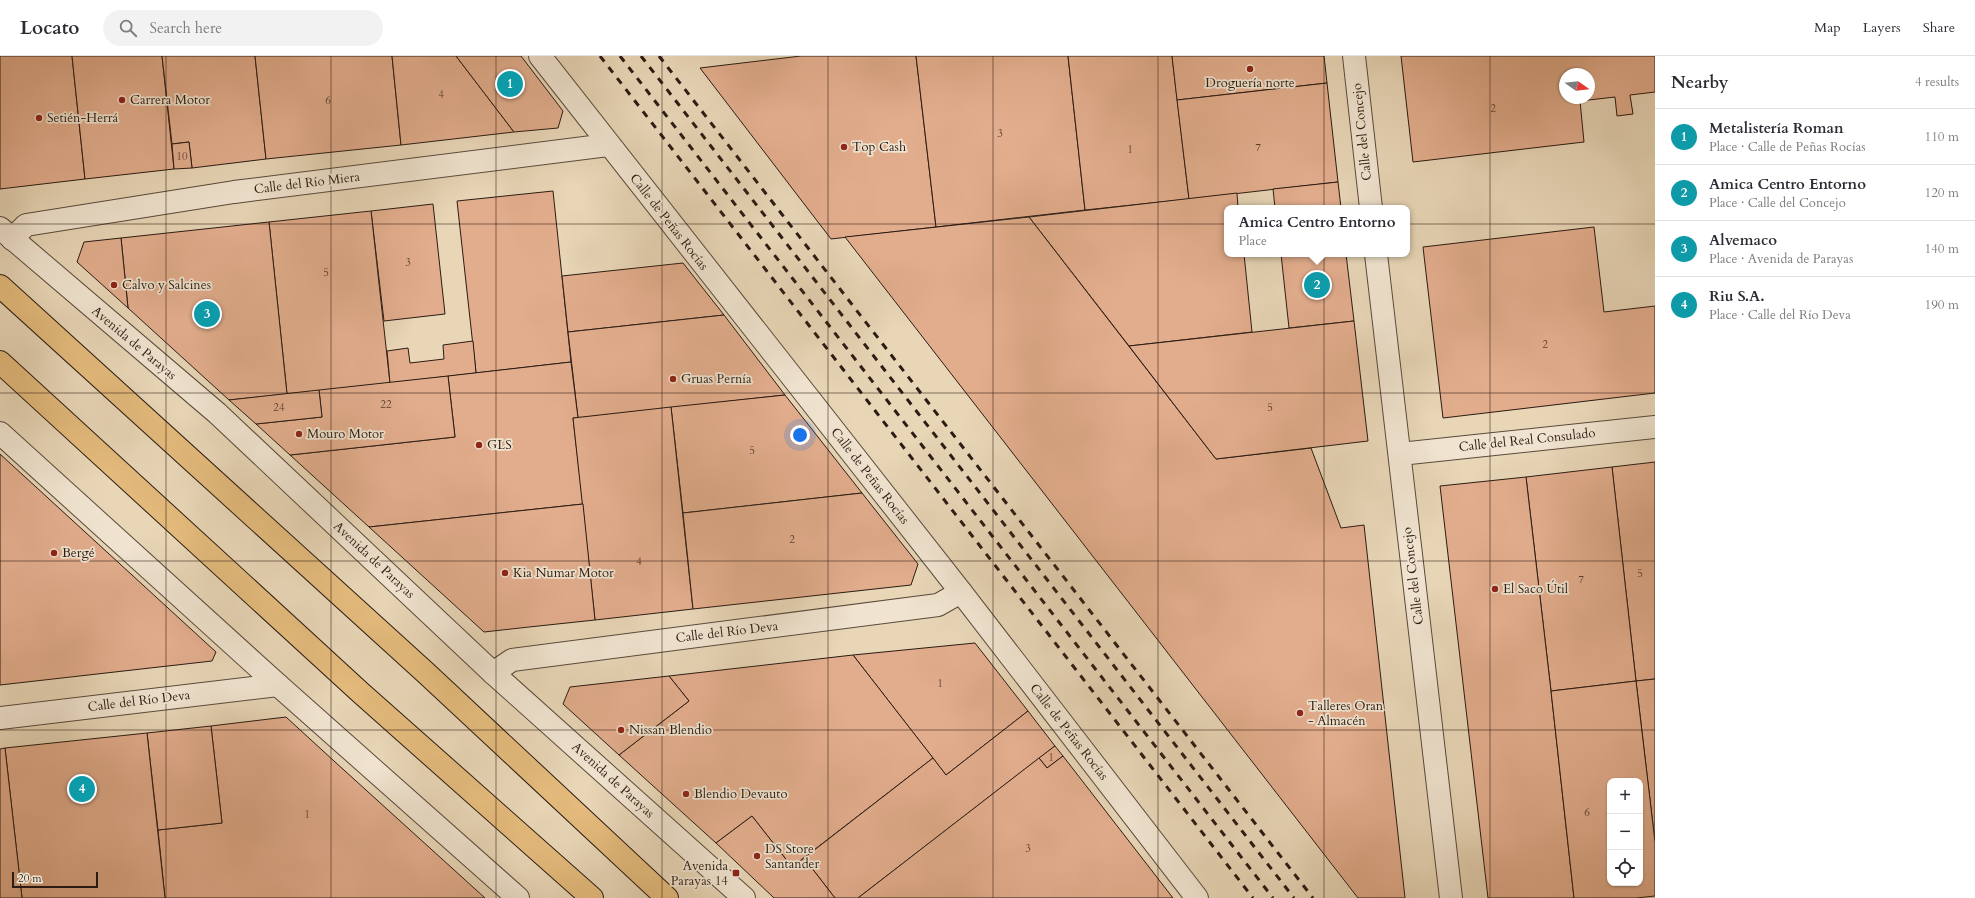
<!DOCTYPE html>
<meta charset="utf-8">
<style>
:root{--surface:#fff;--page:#f2f2f3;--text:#2b2b33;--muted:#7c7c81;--line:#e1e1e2;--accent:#db2777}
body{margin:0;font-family:Cardo,serif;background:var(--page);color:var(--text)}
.controls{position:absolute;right:12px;bottom:12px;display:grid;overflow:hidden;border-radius:8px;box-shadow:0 1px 3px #0004}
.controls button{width:36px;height:36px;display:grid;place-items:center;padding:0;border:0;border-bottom:1px solid var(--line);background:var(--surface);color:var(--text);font:20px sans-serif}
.compass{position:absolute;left:1559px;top:12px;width:36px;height:36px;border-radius:50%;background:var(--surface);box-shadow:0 1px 3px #0004;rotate:104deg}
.scale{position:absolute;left:12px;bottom:10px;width:86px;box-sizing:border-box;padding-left:4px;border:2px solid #2b1b13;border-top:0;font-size:11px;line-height:14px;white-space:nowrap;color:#2b1b13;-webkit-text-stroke:3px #f0e4d0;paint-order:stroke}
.you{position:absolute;left:800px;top:379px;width:14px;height:14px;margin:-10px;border:3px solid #fff;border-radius:50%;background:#1a73e8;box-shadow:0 0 0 6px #1a73e833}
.badge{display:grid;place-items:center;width:26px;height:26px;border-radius:50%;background:var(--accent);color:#fff;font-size:13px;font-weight:700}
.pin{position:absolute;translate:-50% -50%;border:2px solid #fff;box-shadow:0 1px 4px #0006}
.popup{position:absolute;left:1224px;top:149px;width:186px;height:52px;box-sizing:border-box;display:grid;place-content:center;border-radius:8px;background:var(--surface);filter:drop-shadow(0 1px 3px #0005);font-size:13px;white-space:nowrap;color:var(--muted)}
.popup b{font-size:15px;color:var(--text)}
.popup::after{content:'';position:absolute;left:50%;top:100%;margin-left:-8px;border:8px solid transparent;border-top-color:var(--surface)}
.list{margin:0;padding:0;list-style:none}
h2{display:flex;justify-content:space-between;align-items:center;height:52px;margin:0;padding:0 16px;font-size:17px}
h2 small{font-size:13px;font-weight:400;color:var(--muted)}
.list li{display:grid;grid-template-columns:26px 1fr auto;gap:12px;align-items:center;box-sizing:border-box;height:56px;padding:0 16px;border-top:1px solid var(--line)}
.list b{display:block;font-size:15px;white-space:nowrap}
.list p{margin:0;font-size:13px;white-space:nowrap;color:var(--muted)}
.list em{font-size:13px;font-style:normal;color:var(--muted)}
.icon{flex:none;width:22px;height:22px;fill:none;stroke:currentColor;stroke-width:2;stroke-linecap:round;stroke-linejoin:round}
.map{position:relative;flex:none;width:1655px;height:842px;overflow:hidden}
header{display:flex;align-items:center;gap:24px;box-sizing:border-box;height:56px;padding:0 20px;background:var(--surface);border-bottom:1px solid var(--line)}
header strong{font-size:19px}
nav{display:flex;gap:22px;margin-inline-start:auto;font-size:14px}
.search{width:280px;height:36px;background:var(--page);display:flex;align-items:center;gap:10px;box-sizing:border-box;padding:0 14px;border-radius:22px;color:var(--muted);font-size:15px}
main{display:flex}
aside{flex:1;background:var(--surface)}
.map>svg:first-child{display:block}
.building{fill:#e2ad8d;stroke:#2b1b13;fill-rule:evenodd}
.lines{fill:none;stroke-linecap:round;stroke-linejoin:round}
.minor-casing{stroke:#5a4a3c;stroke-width:24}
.motorway-casing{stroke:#2b1b13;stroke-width:24}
.minor{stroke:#f0e4d0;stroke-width:22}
.motorway{stroke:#e4bb7c;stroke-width:22}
.rail{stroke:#2b1b13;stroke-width:3;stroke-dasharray:7 7;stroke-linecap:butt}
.grid{fill:none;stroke:#2b1b13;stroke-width:1;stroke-opacity:0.55}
.poi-dot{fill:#8f2418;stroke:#f0e4d0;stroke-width:1.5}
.labels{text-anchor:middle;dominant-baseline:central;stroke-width:3.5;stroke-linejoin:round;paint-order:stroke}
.number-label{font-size:11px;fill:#594032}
.poi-label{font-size:13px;fill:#2b1b13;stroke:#f0e4d0;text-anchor:start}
.street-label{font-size:13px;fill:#2b1b13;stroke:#f0e4d0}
</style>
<header>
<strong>Locato</strong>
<div class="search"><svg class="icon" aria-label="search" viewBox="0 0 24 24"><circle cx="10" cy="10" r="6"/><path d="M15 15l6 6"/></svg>Search here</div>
<nav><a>Map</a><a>Layers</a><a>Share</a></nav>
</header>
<main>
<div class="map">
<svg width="1655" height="842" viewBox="0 0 1655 842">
<rect width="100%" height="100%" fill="#e8d6b7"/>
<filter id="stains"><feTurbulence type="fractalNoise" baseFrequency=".005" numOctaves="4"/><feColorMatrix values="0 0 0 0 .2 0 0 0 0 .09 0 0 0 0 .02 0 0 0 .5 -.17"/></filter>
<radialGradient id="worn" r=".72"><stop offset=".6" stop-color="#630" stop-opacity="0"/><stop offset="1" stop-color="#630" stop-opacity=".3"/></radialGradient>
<g class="building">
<polygon points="0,0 72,0 85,123 0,133"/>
<polygon points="72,0 162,0 174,113 85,123"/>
<polygon points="162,0 255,0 266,103 192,112 189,86 172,88"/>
<polygon points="255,0 392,0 401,89 266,103"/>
<polygon points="392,0 456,0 514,76 401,89"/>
<polygon points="456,0 521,0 563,55 558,72 514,76"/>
<polygon points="801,0 916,0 936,171 831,183 700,12"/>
<polygon points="916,0 1068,0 1085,154 936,171"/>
<polygon points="1068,0 1172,0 1189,143 1085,154"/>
<polygon points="1172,0 1324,0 1327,27 1177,44"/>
<path d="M 1401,0 L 1655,0 L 1655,36 L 1630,39 L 1633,58 L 1617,60 L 1615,41 L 1580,45 L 1584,86 L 1413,106 ZM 1565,18 L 1589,18 L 1589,42 L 1565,42 Z"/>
<polygon points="1327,27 1338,126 1189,143 1177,44"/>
<polygon points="189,86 192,112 174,113 172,88"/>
<polygon points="1338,126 1341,152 1275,152 1273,133"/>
<polygon points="553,135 571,306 476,317 457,145"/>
<polygon points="1237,137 1238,152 1227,152 1227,198 1244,198 1252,276 1129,290 1029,161"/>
<polygon points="433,148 445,258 384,265 371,155"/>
<polygon points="371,155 390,327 287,338 269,166"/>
<polygon points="1029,161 1216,403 1311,392 1341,472 1364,469 1405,842 1358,842 845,181"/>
<polygon points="269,166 287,338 229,344 128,252 121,182"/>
<polygon points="1594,171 1604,256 1655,250 1655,337 1443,362 1423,191"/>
<polygon points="121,182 128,252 77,206 84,186"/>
<polygon points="1281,198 1346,198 1354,265 1289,272"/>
<polygon points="683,207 724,259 568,276 562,220"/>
<polygon points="724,259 785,339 578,362 568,276"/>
<polygon points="1354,265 1368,385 1216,403 1129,290"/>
<polygon points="473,285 476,317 390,327 387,295 408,292 410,307 444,303 443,289"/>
<polygon points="571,306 578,362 573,362 583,448 369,471 290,399 455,381 448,320"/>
<polygon points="448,320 455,381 290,399 256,368 322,361 319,334"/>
<polygon points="319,334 322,361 303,363 256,368 229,344"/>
<polygon points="785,339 862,437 683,457 671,351"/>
<polygon points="671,351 693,553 595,564 573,362"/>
<polygon points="0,398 216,596 212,605 0,629"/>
<polygon points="1655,406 1655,623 1636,625 1612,411"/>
<polygon points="1612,411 1636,625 1551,635 1526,421"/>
<polygon points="1526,421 1551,635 1574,842 1488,842 1440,430"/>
<polygon points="862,437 918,508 911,529 693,553 683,457"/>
<polygon points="583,448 595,564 529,571 484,576 369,471"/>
<polygon points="975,587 1028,655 946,719 853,599"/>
<polygon points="853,599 933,702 792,811 752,760 716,787 619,699 689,645 669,620"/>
<polygon points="669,620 689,645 619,699 563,648 570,631"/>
<polygon points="1655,623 1655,786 1636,625"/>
<path d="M 1636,625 L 1655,786 L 1655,840 L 1636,842 L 1574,842 L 1551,635 ZM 1610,725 L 1640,725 L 1640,827 L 1610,827 Z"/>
<polygon points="1028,655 1055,690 858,842 835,842 804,802 933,702 946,719"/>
<polygon points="286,661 334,705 485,842 165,842 158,774 222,767 211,670"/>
<polygon points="211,670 222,767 158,774 147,677"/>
<polygon points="147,677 165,842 22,842 5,692"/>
<polygon points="1055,690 1063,700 1047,712 1039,702"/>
<polygon points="5,692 22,842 0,842 0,693"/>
<polygon points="1063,700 1173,842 858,842 1039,702 1047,712"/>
<polygon points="752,760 792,811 804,802 835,842 774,842 716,787"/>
</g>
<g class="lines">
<g class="minor-casing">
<g id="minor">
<polyline points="540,0 961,536 1197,842"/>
<polyline points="1354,0 1371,152"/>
<polyline points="0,172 217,357 493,617 744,842"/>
<polyline points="12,183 26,169 234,136 608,89"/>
<polyline points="1376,198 1451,842"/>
<polyline points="0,377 278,629 518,842"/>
<polyline points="1400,398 1655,371"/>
<polyline points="493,617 512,604 938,549 961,536"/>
<polyline points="0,662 278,629"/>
</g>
</g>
<g class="motorway-casing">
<g id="motorway">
<polyline points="0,230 426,617 667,842"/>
<polyline points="0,306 361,637 592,842"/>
</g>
</g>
<use href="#minor" class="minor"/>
<use href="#motorway" class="motorway"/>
<g class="rail">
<polyline points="600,0 1253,842"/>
<polyline points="620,0 1273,842"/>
<polyline points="641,0 1294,842"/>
<polyline points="659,0 1313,842"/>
</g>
</g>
<path class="grid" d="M 166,0 L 166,842M 331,0 L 331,842M 496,0 L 496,842M 662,0 L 662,842M 828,0 L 828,842M 993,0 L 993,842M 1158,0 L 1158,842M 1324,0 L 1324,842M 1490,0 L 1490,842M 0,168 L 1655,168M 0,337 L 1655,337M 0,505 L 1655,505M 0,674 L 1655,674"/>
<g class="poi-dot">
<circle cx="1250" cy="13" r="4"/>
<circle cx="122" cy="44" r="4"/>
<circle cx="39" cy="62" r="4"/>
<circle cx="844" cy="91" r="4"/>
<circle cx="114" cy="229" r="4"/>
<circle cx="673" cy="323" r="4"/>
<circle cx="299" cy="378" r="4"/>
<circle cx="479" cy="389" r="4"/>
<circle cx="54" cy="497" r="4"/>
<circle cx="505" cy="517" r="4"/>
<circle cx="1495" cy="533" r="4"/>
<circle cx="1300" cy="657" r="4"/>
<circle cx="621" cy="674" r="4"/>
<circle cx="686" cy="738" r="4"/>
<circle cx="757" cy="800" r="4"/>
<rect x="732" y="813" width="8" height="8" rx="2"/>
</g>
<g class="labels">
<g class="number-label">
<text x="441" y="38">4</text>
<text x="328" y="44">6</text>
<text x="1493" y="52">2</text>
<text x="1000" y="77">3</text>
<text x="1258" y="91">7</text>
<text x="1130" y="93">1</text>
<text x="182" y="100">10</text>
<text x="408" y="206">3</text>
<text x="326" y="216">5</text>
<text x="1545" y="288">2</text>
<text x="386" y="348">22</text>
<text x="279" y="351">24</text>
<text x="1270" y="351">5</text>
<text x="752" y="394">5</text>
<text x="792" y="483">2</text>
<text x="639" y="505">4</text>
<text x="1640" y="517">5</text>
<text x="1581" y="523">7</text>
<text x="940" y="627">1</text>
<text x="1051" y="701">1</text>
<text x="1587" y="756">6</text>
<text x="307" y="758">1</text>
<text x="1028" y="792">3</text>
</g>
<g class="poi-label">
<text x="1250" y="27" text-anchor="middle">Droguería norte</text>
<text x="130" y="44">Carrera Motor</text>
<text x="47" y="62">Setién-Herrá</text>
<text x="852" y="91">Top Cash</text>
<text x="122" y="229">Calvo y Salcines</text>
<text x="681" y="323">Gruas Pernía</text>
<text x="307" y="378">Mouro Motor</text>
<text x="487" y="389">GLS</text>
<text x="62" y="497">Bergé</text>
<text x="513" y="517">Kia Numar Motor</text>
<text x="1503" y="533">El Saco Útil</text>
<text x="1308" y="650">Talleres Oran<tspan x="1308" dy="15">- Almacén</tspan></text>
<text x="629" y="674">Nissan Blendio</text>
<text x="694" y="738">Blendio Devauto</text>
<text x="765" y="793">DS Store<tspan x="765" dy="15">Santander</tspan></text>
<text x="728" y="810" text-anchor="end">Avenida<tspan x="728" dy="15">Parayas 14</tspan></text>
</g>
<g class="street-label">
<text transform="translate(1362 76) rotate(-96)">Calle del Concejo</text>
<text transform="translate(307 127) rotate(-7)">Calle del Río Miera</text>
<text transform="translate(669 166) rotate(52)">Calle de Peñas Rocías</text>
<text transform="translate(134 287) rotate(40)">Avenida de Parayas</text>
<text transform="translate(1527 384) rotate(-6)">Calle del Real Consulado</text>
<text transform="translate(870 420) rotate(52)">Calle de Peñas Rocías</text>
<text transform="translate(374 504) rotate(43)">Avenida de Parayas</text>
<text transform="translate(1413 520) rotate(-97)">Calle del Concejo</text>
<text transform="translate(727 576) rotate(-7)">Calle del Río Deva</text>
<text transform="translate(139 645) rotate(-7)">Calle del Río Deva</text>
<text transform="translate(1069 676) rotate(52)">Calle de Peñas Rocías</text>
<text transform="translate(613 724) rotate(42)">Avenida de Parayas</text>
</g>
</g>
<rect width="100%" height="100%" filter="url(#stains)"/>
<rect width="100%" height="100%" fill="url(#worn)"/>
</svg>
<div class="controls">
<button>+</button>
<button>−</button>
<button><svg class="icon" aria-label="locate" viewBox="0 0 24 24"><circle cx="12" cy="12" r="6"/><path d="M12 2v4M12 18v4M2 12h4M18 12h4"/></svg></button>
</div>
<svg class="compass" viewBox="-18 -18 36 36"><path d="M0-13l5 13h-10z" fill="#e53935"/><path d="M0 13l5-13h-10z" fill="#7c7c81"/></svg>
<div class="scale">20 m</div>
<div class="you"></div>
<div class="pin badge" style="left:510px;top:28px;background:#0f9aa8">1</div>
<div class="pin badge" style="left:1317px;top:229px;background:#0f9aa8">2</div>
<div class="popup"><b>Amica Centro Entorno</b>Place</div>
<div class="pin badge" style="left:207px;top:258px;background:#0f9aa8">3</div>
<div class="pin badge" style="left:82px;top:733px;background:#0f9aa8">4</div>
</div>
<aside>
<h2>Nearby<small>4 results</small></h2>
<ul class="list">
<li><span class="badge" style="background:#0f9aa8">1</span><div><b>Metalistería Roman</b><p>Place · Calle de Peñas Rocías</p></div><em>110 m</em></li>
<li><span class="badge" style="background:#0f9aa8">2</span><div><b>Amica Centro Entorno</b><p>Place · Calle del Concejo</p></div><em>120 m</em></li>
<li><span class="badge" style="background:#0f9aa8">3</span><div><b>Alvemaco</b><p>Place · Avenida de Parayas</p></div><em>140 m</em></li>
<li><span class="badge" style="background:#0f9aa8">4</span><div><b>Riu S.A.</b><p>Place · Calle del Río Deva</p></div><em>190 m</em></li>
</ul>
</aside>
</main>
